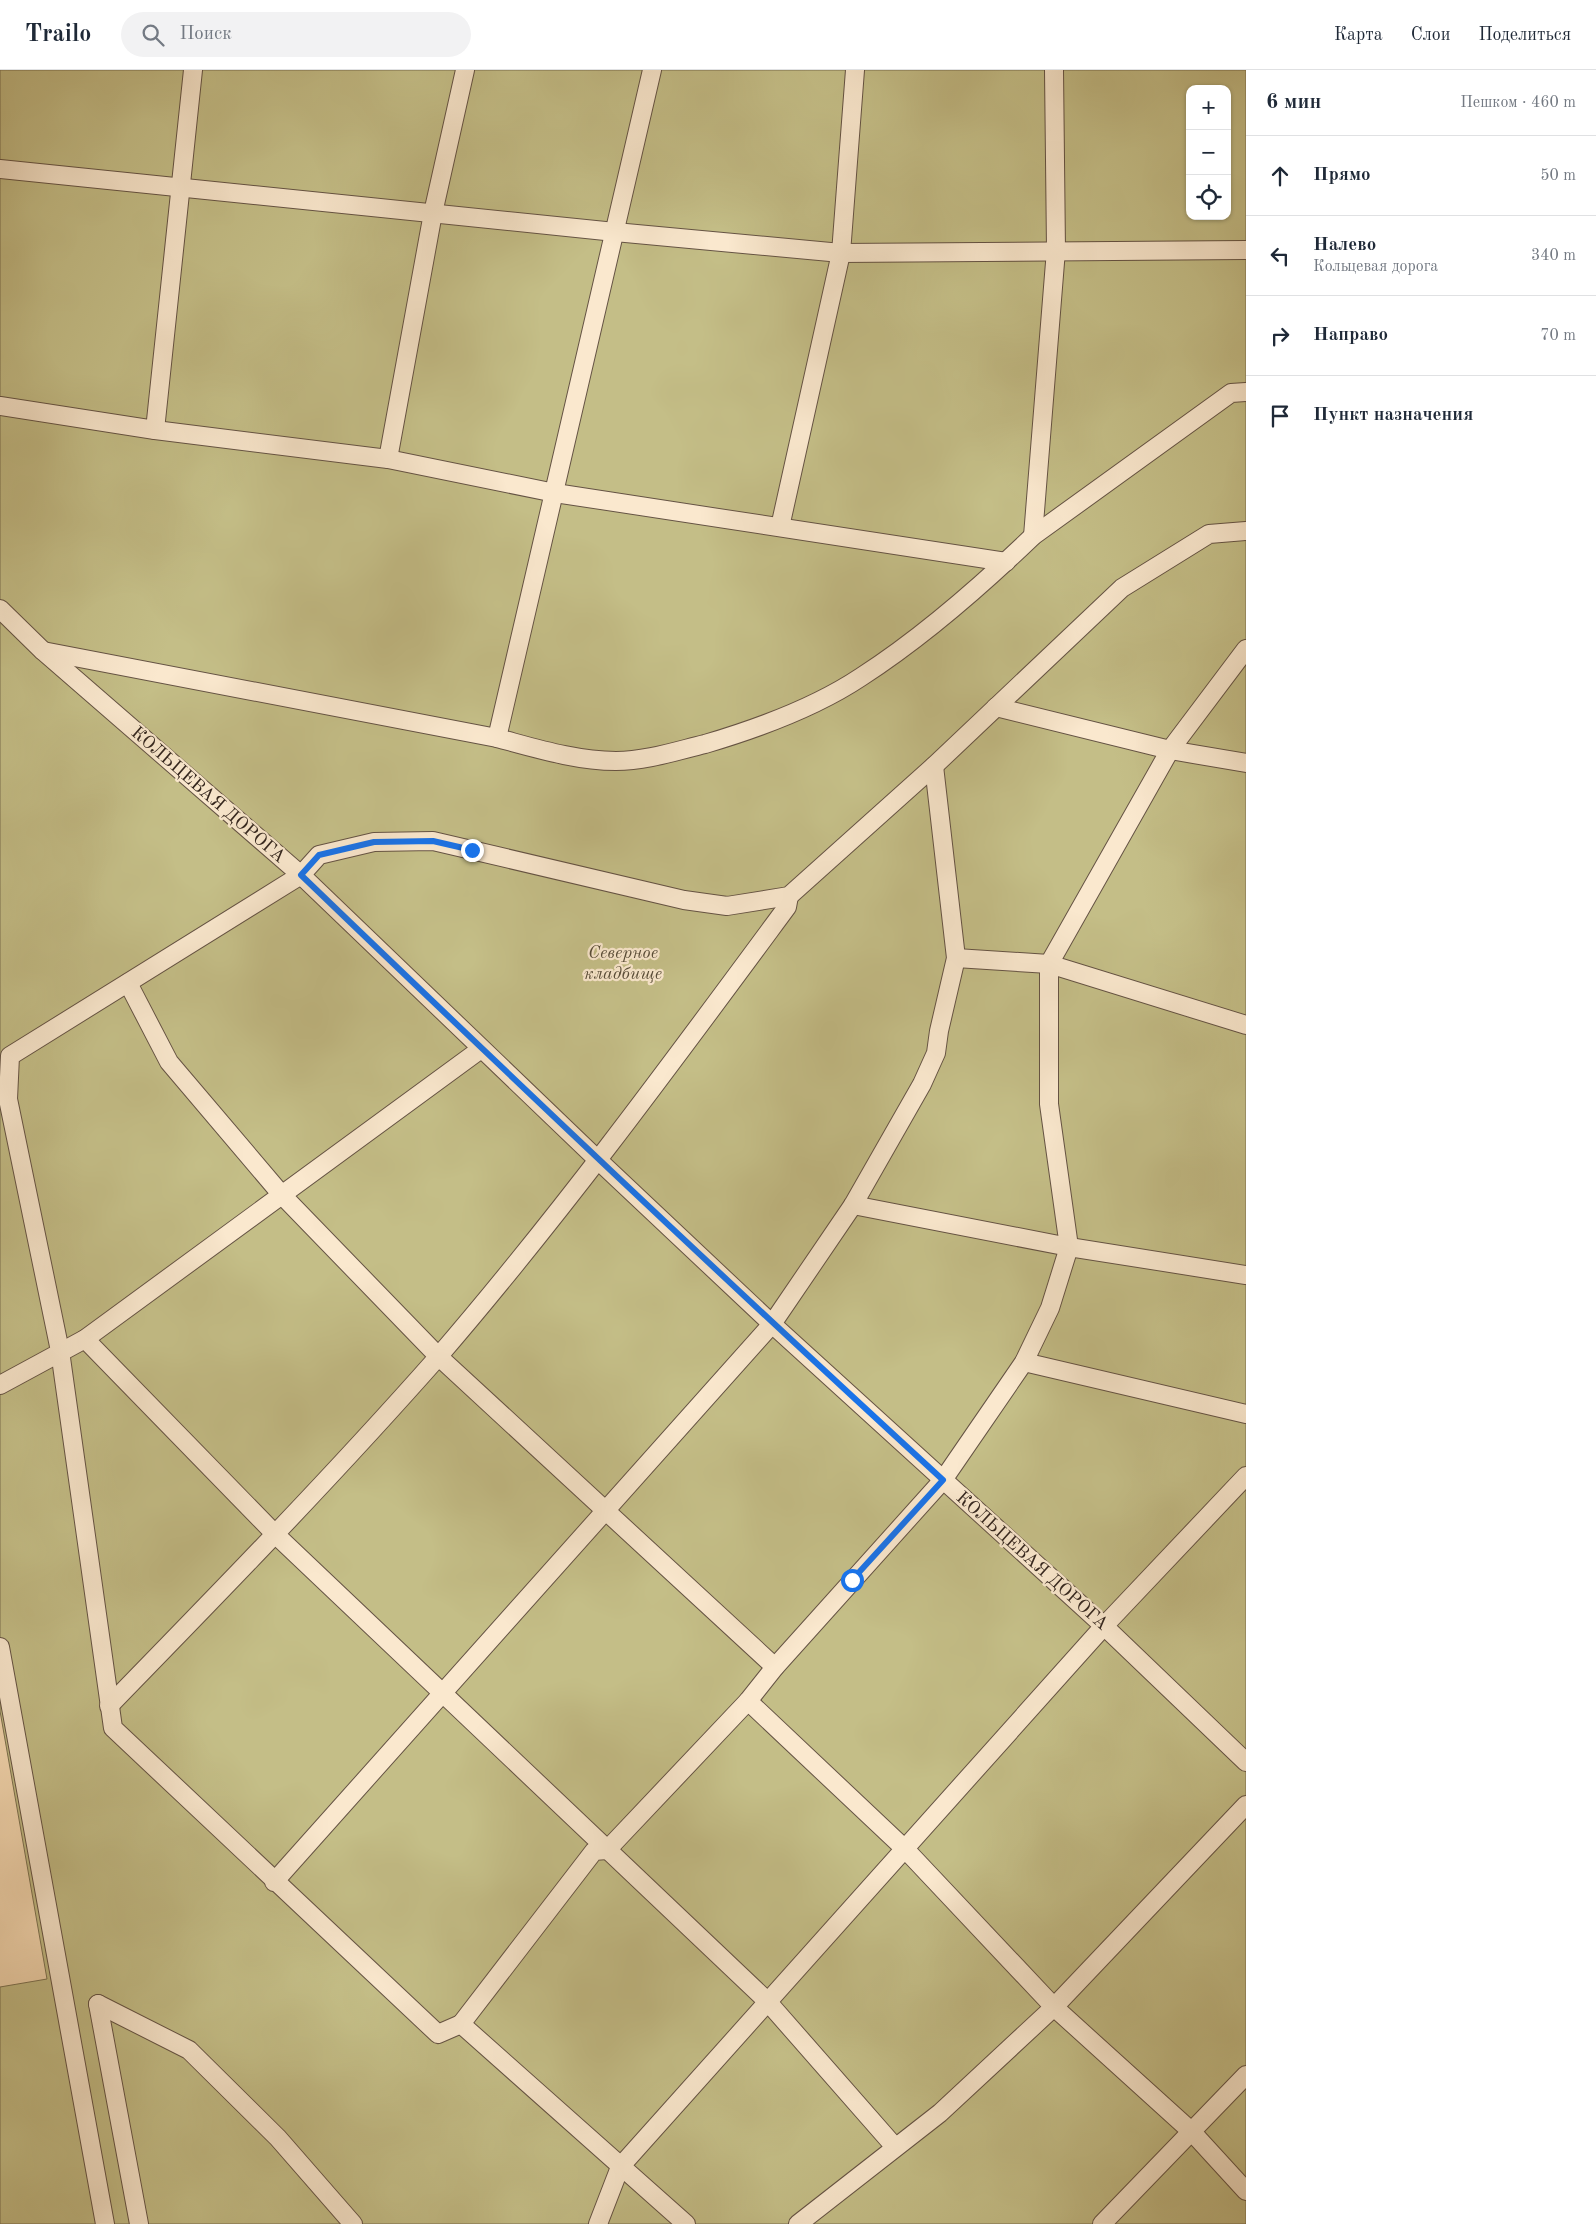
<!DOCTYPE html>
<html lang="ru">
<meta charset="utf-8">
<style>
:root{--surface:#fff;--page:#f2f2f3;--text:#1f2937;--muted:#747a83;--line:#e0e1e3}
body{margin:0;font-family:"Old Standard TT",serif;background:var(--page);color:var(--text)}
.controls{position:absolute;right:15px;top:15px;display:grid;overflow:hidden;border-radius:10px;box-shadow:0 1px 4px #0004}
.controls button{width:45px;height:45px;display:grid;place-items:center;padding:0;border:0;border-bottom:1px solid var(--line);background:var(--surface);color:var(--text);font:25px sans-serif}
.stop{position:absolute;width:15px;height:15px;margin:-11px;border:4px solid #1a73e8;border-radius:50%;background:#fff}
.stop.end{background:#1a73e8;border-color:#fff;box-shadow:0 1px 5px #0008}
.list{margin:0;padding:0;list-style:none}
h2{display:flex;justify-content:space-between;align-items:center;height:65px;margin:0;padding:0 20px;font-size:21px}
h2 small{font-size:16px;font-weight:400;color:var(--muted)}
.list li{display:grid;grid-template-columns:32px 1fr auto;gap:15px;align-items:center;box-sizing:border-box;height:80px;padding:0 20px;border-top:1px solid var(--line)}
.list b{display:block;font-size:19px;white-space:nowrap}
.list p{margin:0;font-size:16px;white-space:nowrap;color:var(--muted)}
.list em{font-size:16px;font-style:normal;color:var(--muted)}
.icon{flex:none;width:28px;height:28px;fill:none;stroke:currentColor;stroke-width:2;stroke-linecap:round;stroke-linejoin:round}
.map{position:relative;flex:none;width:1246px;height:2154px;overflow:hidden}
header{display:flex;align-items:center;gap:30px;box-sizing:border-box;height:70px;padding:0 25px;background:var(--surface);border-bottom:1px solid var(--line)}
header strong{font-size:24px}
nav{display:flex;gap:28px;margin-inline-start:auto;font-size:18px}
.search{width:350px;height:45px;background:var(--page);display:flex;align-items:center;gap:12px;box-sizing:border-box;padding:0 18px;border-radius:28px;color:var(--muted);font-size:19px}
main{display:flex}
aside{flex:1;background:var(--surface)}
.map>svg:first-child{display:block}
.green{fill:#c4be87;stroke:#7c7252;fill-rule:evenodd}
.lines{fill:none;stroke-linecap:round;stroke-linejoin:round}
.minor-casing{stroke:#655344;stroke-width:20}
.minor{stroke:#fae8ce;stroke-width:18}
.route{stroke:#1a73e8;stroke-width:6}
.labels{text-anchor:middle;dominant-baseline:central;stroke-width:4.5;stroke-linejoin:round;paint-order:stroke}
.street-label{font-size:18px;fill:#34261e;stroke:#fae8ce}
.park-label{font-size:18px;font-style:italic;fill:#584c38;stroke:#fae8ce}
</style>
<header>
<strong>Trailo</strong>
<div class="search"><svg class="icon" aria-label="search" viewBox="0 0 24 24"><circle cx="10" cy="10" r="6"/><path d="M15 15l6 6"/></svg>Поиск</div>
<nav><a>Карта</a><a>Слои</a><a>Поделиться</a></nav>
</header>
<main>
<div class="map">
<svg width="1246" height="2154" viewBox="0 0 1246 2154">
<rect width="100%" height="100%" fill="#f7dbb4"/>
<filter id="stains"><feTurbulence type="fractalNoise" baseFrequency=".004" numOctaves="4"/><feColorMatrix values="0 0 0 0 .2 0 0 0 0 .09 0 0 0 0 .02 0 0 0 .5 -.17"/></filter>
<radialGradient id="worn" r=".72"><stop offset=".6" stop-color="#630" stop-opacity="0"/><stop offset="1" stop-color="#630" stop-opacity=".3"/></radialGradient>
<path class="green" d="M 0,0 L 1246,0 L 1246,2154 L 0,2154 L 0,1917 L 47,1909 L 0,1641 ZM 1190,19 L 1227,19 L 1227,146 L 1190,146 Z"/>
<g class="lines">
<g class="minor-casing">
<g id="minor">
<polyline points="0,99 615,162 841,183 1246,180"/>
<polyline points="0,336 155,360 388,389 555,423 1006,492"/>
<polyline points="155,360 193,0"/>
<polyline points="388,389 433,143 465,0"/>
<polyline points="780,457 841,183 855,0"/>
<polyline points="1033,466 1056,180 1054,0"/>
<polyline points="0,539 43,581 301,805 599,1091 772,1254 1104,1556 1246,1692"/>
<path d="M 43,581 L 497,668 C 535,678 576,691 616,691 C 646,691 676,681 705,674 C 756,659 816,637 861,607 C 923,567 980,517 1033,466 L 1231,323 L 1246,322"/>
<polyline points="996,637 1170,680 1246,693"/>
<polyline points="497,668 652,0"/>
<polyline points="956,888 1049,894 1246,955"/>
<polyline points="128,913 169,992 281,1124 438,1286 775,1597"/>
<polyline points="853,1135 1069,1177 1246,1205"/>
<polyline points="85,1269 276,1465 767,1931 895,2077"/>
<polyline points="1024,1292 1246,1344"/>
<polyline points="0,1315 85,1269 481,979"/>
<polyline points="0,1577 105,2154"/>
<polyline points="748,1631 906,1780 1054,1937 1192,2062 1246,2121"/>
<path d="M 109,1636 C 221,1521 332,1407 438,1287 C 562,1143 674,990 787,837 L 789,826"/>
<polyline points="274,1812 772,1254 853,1135 922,1014 936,983 939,961 956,888 934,696"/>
<polyline points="98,1934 189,1980 278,2068 353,2154"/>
<polyline points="98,1934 139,2154"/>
<polyline points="461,1954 594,1781 607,1780 748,1631 775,1597 943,1410 1024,1292 1050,1238 1069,1177 1049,1034 1049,894 1170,680 1246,579"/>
<polyline points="598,2154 620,2097 1104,1556 1246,1406"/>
<polyline points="686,2154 461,1954 438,1964 113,1658 60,1281 8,1029 10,986 301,805 319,785 374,772 433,771 684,830 727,836 789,826 934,696 1122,518 1209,464 1246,461"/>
<polyline points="798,2154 940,2043 1054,1937 1246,1735"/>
<polyline points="1102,2154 1246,2005"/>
</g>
</g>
<use href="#minor" class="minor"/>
</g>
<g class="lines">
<path class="route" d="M 472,780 L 433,771 L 374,772 L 319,785 L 301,805 C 513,1009 726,1211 943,1410 L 852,1510"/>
</g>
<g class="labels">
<g class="street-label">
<text transform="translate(208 725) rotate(41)">КОЛЬЦЕВАЯ ДОРОГА</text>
<text transform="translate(1032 1491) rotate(42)">КОЛЬЦЕВАЯ ДОРОГА</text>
</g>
<g class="park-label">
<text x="623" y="883">Северное<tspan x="623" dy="21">кладбище</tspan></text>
</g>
</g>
<rect width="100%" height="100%" filter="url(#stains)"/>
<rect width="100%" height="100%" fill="url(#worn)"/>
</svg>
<div class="controls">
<button>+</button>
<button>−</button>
<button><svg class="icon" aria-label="locate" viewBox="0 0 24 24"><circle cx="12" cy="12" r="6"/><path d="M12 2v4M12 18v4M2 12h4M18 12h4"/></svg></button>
</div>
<div class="stop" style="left:852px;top:1510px"></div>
<div class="stop end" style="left:472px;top:780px"></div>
</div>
<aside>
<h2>6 мин<small>Пешком · 460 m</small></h2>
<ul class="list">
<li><svg class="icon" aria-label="ahead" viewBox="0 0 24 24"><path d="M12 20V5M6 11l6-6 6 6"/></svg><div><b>Прямо</b></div><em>50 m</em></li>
<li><svg class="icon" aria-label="left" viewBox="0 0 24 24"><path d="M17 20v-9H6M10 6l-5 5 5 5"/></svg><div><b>Налево</b><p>Кольцевая дорога</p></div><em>340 m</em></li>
<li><svg class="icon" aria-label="right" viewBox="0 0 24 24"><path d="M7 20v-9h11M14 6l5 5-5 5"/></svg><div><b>Направо</b></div><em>70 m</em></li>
<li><svg class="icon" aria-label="arrive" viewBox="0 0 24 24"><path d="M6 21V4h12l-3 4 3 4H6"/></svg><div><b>Пункт назначения</b></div></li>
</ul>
</aside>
</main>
